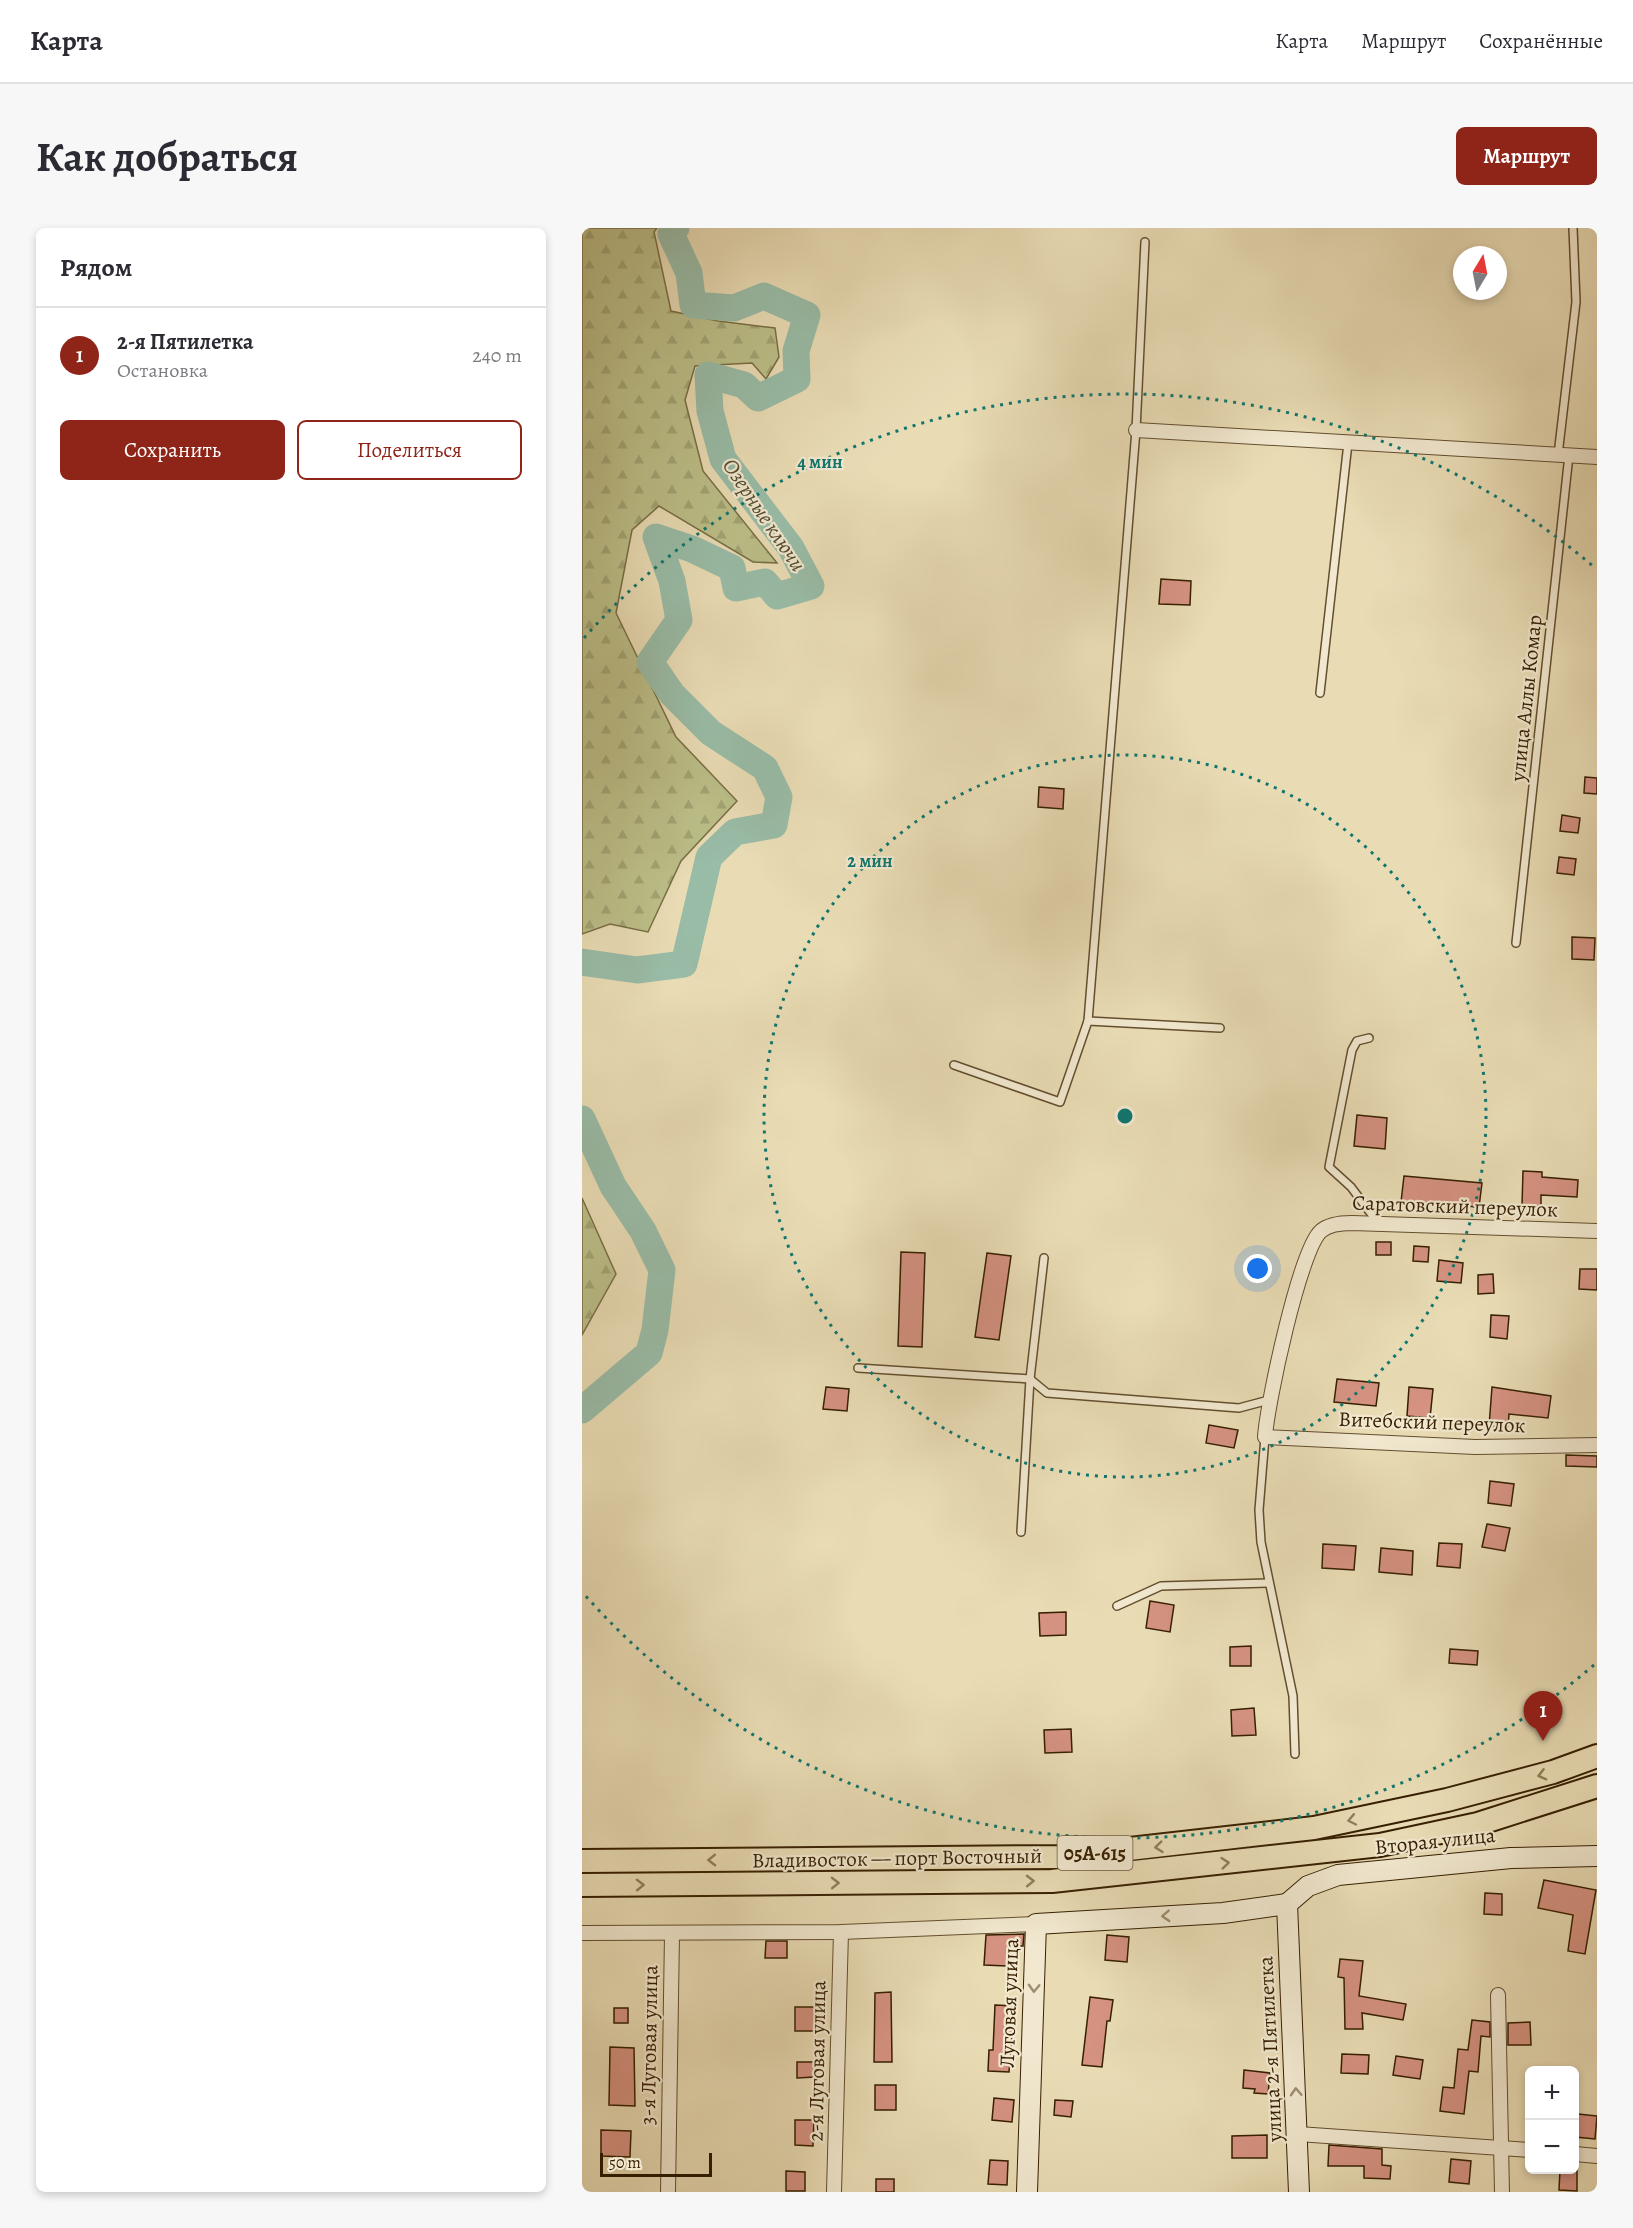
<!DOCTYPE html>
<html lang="ru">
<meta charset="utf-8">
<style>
:root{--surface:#fff;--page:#f7f7f7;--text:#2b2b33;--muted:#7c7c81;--line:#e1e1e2;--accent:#8f2418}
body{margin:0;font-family:Alegreya,serif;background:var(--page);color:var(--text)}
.controls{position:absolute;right:18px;bottom:18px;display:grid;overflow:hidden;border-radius:9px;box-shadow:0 3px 9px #0003}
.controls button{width:54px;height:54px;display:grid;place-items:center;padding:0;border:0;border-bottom:2px solid var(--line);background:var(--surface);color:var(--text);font:30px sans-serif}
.compass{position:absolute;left:871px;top:18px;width:54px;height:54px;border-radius:50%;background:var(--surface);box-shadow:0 3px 9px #0003;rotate:10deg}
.scale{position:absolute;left:18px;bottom:15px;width:112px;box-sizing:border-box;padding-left:6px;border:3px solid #361f01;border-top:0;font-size:16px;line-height:21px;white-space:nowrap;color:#361f01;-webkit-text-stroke:4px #f1e8cf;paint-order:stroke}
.you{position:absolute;left:676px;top:1041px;width:21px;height:21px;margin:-15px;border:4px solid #fff;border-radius:50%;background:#1a73e8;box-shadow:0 0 0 9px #1a73e833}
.badge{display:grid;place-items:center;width:39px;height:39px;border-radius:50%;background:var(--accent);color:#fff;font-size:20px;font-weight:700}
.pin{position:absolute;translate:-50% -50px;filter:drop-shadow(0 2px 3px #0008)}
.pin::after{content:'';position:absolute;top:32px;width:21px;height:18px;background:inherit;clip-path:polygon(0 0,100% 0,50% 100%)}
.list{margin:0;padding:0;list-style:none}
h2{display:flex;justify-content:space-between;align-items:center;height:78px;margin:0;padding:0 24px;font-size:26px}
h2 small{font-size:20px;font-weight:400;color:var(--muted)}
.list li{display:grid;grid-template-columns:39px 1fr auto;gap:18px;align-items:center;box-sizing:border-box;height:96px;padding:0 24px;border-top:2px solid var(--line)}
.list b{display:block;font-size:22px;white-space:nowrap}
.list p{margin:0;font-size:20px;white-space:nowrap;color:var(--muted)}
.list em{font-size:20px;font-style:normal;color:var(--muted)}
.actions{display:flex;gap:12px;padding:18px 24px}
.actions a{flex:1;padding:14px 0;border:2px solid var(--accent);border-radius:9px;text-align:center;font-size:21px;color:var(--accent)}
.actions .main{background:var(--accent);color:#fff}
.map{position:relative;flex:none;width:1015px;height:1964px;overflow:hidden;border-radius:9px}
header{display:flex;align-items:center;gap:36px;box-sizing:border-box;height:84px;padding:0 30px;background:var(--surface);border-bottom:2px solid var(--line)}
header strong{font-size:28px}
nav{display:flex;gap:33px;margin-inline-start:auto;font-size:21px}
.intro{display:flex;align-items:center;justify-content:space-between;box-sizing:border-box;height:144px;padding:0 36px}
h1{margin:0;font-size:42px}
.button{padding:15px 27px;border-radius:9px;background:var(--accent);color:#fff;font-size:21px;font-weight:700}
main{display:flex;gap:36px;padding:0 36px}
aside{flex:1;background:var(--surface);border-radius:9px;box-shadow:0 3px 9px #0003}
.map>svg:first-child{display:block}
.forest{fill:url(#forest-firs);stroke:#796f45;stroke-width:1.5}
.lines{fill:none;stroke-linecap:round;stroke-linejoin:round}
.river{stroke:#99bca7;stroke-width:27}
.building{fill:#d59281;stroke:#361f01;stroke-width:1.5}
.service-casing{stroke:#634e2e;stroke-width:10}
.minor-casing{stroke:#634e2e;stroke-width:16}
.secondary-casing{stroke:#361f01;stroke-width:22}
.trunk-casing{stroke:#361f01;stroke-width:26}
.service{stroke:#f1e8cf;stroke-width:7}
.minor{stroke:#f1e8cf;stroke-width:14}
.secondary{stroke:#f1e8cf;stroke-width:20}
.trunk{stroke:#e9dcb5;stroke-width:22}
.oneway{stroke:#907e5b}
.oneway2{stroke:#9d8e72}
.ring{fill:none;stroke:#0f766e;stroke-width:3;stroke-dasharray:3 6}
.labels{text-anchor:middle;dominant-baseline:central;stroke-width:4.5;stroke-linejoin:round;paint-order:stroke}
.shield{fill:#f1e8cf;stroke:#6e5b3f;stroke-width:1.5}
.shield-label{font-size:20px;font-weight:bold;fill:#361f01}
.street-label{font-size:21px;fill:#361f01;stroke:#f1e8cf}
.water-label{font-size:22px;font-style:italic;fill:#544e33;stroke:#f1e8cf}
.centre{fill:#0f766e;stroke:#f1e8cf;stroke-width:3}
.ring-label{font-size:18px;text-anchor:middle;font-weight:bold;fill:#0f766e;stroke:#f1e8cf;stroke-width:4.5;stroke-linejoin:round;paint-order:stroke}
</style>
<header>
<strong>Карта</strong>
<nav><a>Карта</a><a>Маршрут</a><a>Сохранённые</a></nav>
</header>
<div class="intro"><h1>Как добраться</h1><a class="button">Маршрут</a></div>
<main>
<aside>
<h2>Рядом<small></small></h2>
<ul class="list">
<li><span class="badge">1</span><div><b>2-я Пятилетка</b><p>Остановка</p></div><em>240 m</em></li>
</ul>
<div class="actions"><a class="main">Сохранить</a><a>Поделиться</a></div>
</aside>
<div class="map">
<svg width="1015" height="1964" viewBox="0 0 1015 1964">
<defs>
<pattern id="forest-firs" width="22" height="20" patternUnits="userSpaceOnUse" patternTransform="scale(1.5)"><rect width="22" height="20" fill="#bcbf89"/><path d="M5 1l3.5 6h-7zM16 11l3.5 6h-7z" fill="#a2a474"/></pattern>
</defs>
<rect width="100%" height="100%" fill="#e9dcb5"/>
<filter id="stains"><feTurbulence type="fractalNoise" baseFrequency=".00333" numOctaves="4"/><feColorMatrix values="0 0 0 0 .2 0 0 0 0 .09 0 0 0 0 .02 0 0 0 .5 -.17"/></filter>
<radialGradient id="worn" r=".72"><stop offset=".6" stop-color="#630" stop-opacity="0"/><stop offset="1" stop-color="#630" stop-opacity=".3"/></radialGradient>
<g class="forest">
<polygon points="0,0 75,0 72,4 89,83 136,93 193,100 197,129 184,151 170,135 113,138 103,172 121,243 195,335 171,334 77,278 50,302 34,385 94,509 155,573 99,633 66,704 28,696 0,706"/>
<polygon points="0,970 34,1046 0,1107"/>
</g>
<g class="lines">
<g class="river">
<polyline points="0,734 55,742 102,736 127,629 153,604 192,597 197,569 183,540 129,505 90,466 68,434 97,392 90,353 74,309 110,321 150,340 154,360 183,354 195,368 229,358 209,320 141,231 128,183 126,147 162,157 176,170 215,151 214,123 225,87 182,68 152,80 111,77 107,45 89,6 94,0"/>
<polyline points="0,891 31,958 61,1003 80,1042 73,1102 67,1125 0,1182"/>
</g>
</g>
<g class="building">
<polygon points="579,351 609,353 608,377 577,376"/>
<polygon points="1003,549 1015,550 1015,566 1002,565"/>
<polygon points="457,559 482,561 481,581 456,579"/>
<polygon points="980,587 998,590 996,605 978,603"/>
<polygon points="977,629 994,631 992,647 975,645"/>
<polygon points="990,709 1013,710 1012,732 990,731"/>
<polygon points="775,887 805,890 803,921 772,918"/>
<polygon points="941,943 960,944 960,949 996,952 995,969 959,967 959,978 940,977"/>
<polygon points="822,948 900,955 897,979 819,974"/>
<rect x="794" y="1014" width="15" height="13"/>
<polygon points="832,1018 847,1019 846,1034 831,1033"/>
<polygon points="319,1024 343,1025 340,1119 316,1118"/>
<polygon points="405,1025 429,1028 417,1112 393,1109"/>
<polygon points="857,1032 881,1035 879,1055 855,1053"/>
<polygon points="998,1041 1015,1041 1015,1062 997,1061"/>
<polygon points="911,1046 912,1065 896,1066 896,1047"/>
<polygon points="909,1087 927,1088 925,1111 908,1109"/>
<polygon points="755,1151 797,1155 794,1178 752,1174"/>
<polygon points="244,1159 267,1161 265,1183 241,1181"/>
<polygon points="827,1159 851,1161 848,1190 825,1188"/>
<polygon points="910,1159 969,1168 966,1190 927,1186 926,1199 907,1198"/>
<polygon points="627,1197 656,1202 652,1220 624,1215"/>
<polygon points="984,1227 1015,1228 1015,1239 984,1238"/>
<polygon points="908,1253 932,1256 929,1278 906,1275"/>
<polygon points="905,1296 928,1300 923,1323 900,1319"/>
<polygon points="857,1315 880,1316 878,1340 855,1338"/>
<polygon points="741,1316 774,1318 772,1342 740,1340"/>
<polygon points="799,1320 831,1323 830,1347 797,1344"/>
<polygon points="568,1373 592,1377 588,1404 564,1400"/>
<polygon points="484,1384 484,1407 458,1408 457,1385"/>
<polygon points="669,1418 669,1438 648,1438 648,1419"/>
<polygon points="868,1421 896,1423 895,1437 867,1435"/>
<polygon points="672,1480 674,1507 650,1508 649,1482"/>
<polygon points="489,1501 490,1524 463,1525 462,1502"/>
<polygon points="962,1652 1014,1662 1003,1726 986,1723 991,1687 956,1680"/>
<polygon points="903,1665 920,1666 920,1687 902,1686"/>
<polygon points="442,1706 441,1718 426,1718 425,1738 402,1737 404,1707"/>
<polygon points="525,1707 547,1709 545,1734 523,1732"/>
<polygon points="184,1713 205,1713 205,1730 183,1730"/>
<polygon points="758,1731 781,1733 777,1768 824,1776 821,1792 780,1785 781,1801 763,1801 762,1750 756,1749"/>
<polygon points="309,1764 310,1834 292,1834 293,1765"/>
<polygon points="508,1769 531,1772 528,1793 525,1793 520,1839 500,1837"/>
<polygon points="413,1777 433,1778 427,1844 406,1843 407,1822 411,1822"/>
<rect x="213" y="1779" width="19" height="24"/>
<rect x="32" y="1780" width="14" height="15"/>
<polygon points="890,1792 908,1794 908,1809 899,1808 896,1844 887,1843 882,1886 858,1883 861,1859 872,1860 876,1821 886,1822"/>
<polygon points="948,1794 949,1817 926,1817 926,1795"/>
<polygon points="28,1819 52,1820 53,1878 27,1877"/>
<polygon points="760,1826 787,1827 786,1846 759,1845"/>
<polygon points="814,1828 841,1832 838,1851 811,1847"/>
<polygon points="215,1834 233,1834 233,1849 215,1850"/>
<polygon points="662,1842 688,1845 686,1866 672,1865 673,1861 661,1860"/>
<rect x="293" y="1857" width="21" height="25"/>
<polygon points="412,1870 432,1872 430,1894 410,1892"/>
<polygon points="473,1872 491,1873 489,1889 472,1887"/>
<polygon points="996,1886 1015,1888 1013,1911 993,1909"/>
<polygon points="213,1892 232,1892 231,1918 213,1917"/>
<polygon points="19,1902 49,1903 48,1929 19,1928"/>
<polygon points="685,1907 685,1930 650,1930 650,1908"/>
<polygon points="747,1917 800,1921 800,1937 809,1938 808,1951 782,1950 782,1938 746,1938"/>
<polygon points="869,1931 889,1933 887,1956 867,1954"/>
<polygon points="408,1932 426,1933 425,1957 406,1956"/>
<polygon points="978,1942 995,1943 995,1963 977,1962"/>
<polygon points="204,1943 223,1944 223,1963 204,1963"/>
<rect x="294" y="1951" width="18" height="13"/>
</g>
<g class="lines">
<g class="service-casing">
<g id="service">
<polyline points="976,227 994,74 991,0"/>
<polyline points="738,465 766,215"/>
<polyline points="934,715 987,227"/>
<polyline points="506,793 554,202 563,14"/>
<polyline points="787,810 775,813 770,822 747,939 769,959 796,995"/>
<polyline points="372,837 478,874 506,793 638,800"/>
<polyline points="276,1140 448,1151 465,1165 657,1180 687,1172"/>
<polyline points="683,1209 677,1282 679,1314 711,1468 713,1526"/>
<polyline points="439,1304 448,1151 462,1030"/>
<polyline points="535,1378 579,1358 686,1355"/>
</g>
</g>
<g class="minor-casing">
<g id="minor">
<polyline points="554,202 1015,229"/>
<path d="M 1015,1003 L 770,995 C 759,995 747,996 739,1003 C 718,1021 685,1176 683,1209 L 893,1219 L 1015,1217"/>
<polyline points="0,1705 259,1704 454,1696"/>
<polyline points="916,1767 920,1964"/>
<polyline points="716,1906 948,1922"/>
<polyline points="993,1926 1015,1928"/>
<polyline points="86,1964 90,1706"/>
<polyline points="252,1964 259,1704"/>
</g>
</g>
<g class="secondary-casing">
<g id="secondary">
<polyline points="705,1676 726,1658 756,1647 929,1630 1015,1628"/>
<polyline points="705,1676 717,1964"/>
<polyline points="445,1964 454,1696 641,1685 705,1676"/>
</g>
</g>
<g class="trunk-casing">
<g id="trunk">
<polyline points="0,1633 477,1629 732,1600 865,1572 971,1544 1015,1528"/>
<polyline points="0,1657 470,1653 798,1617 896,1596 1015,1558"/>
</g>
</g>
<use href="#service" class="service"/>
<use href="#minor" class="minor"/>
<use href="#secondary" class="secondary"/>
<use href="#trunk" class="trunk"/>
</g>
<defs><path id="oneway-chevron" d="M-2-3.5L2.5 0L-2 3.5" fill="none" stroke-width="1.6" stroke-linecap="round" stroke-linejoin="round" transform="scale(1.5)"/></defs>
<g class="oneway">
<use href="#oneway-chevron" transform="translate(960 1547) rotate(166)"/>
<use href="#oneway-chevron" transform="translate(770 1592) rotate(168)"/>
<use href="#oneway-chevron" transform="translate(577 1619) rotate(174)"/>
<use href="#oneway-chevron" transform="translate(130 1632) rotate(179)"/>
<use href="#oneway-chevron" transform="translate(643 1635) rotate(-6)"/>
<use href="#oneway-chevron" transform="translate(448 1653) rotate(-1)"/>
<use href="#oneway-chevron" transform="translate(253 1655) rotate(-1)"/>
<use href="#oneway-chevron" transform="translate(58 1657) rotate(-1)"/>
</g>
<g class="oneway2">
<use href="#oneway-chevron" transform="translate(584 1688) rotate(177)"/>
<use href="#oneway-chevron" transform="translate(452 1760) rotate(92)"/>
<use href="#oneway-chevron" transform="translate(714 1864) rotate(-93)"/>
</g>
<g class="ring">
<circle cx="543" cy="888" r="361"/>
<path d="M1012 1437A722 722 0 0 1 2 1366M2 410A722 722 0 0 1 1012 339"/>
</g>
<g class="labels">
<rect class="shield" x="475.5" y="1608" width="75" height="34" rx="4.5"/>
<g class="shield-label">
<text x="513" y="1625">05А-615</text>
</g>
<g class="street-label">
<text transform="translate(944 470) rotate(-84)">улица Аллы Комар</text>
<text transform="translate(873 978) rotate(2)">Саратовский переулок</text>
<text transform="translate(850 1194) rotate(2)">Витебский переулок</text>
<text transform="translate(853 1613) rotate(-6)">Вторая улица</text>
<text transform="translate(315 1630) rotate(-1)">Владивосток — порт Восточный</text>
<text transform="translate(427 1775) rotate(-88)">Луговая улица</text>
<text transform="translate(67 1817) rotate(-89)">3-я Луговая улица</text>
<text transform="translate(688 1821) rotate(-93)">улица 2-я Пятилетка</text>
<text transform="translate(235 1833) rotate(-89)">2-я Луговая улица</text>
</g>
<g class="water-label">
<text transform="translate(182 287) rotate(56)">Озерные ключи</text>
</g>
</g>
<circle cx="543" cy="888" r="9" class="centre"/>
<g class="ring-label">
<text x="238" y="240">4 мин</text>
<text x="288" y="639">2 мин</text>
</g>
<rect width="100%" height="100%" filter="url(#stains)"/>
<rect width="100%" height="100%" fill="url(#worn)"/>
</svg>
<div class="controls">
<button>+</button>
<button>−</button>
</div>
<svg class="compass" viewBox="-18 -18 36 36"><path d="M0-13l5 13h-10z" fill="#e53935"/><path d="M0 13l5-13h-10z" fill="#7c7c81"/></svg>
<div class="scale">50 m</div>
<div class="you"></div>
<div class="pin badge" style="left:961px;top:1513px">1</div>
</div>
</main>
